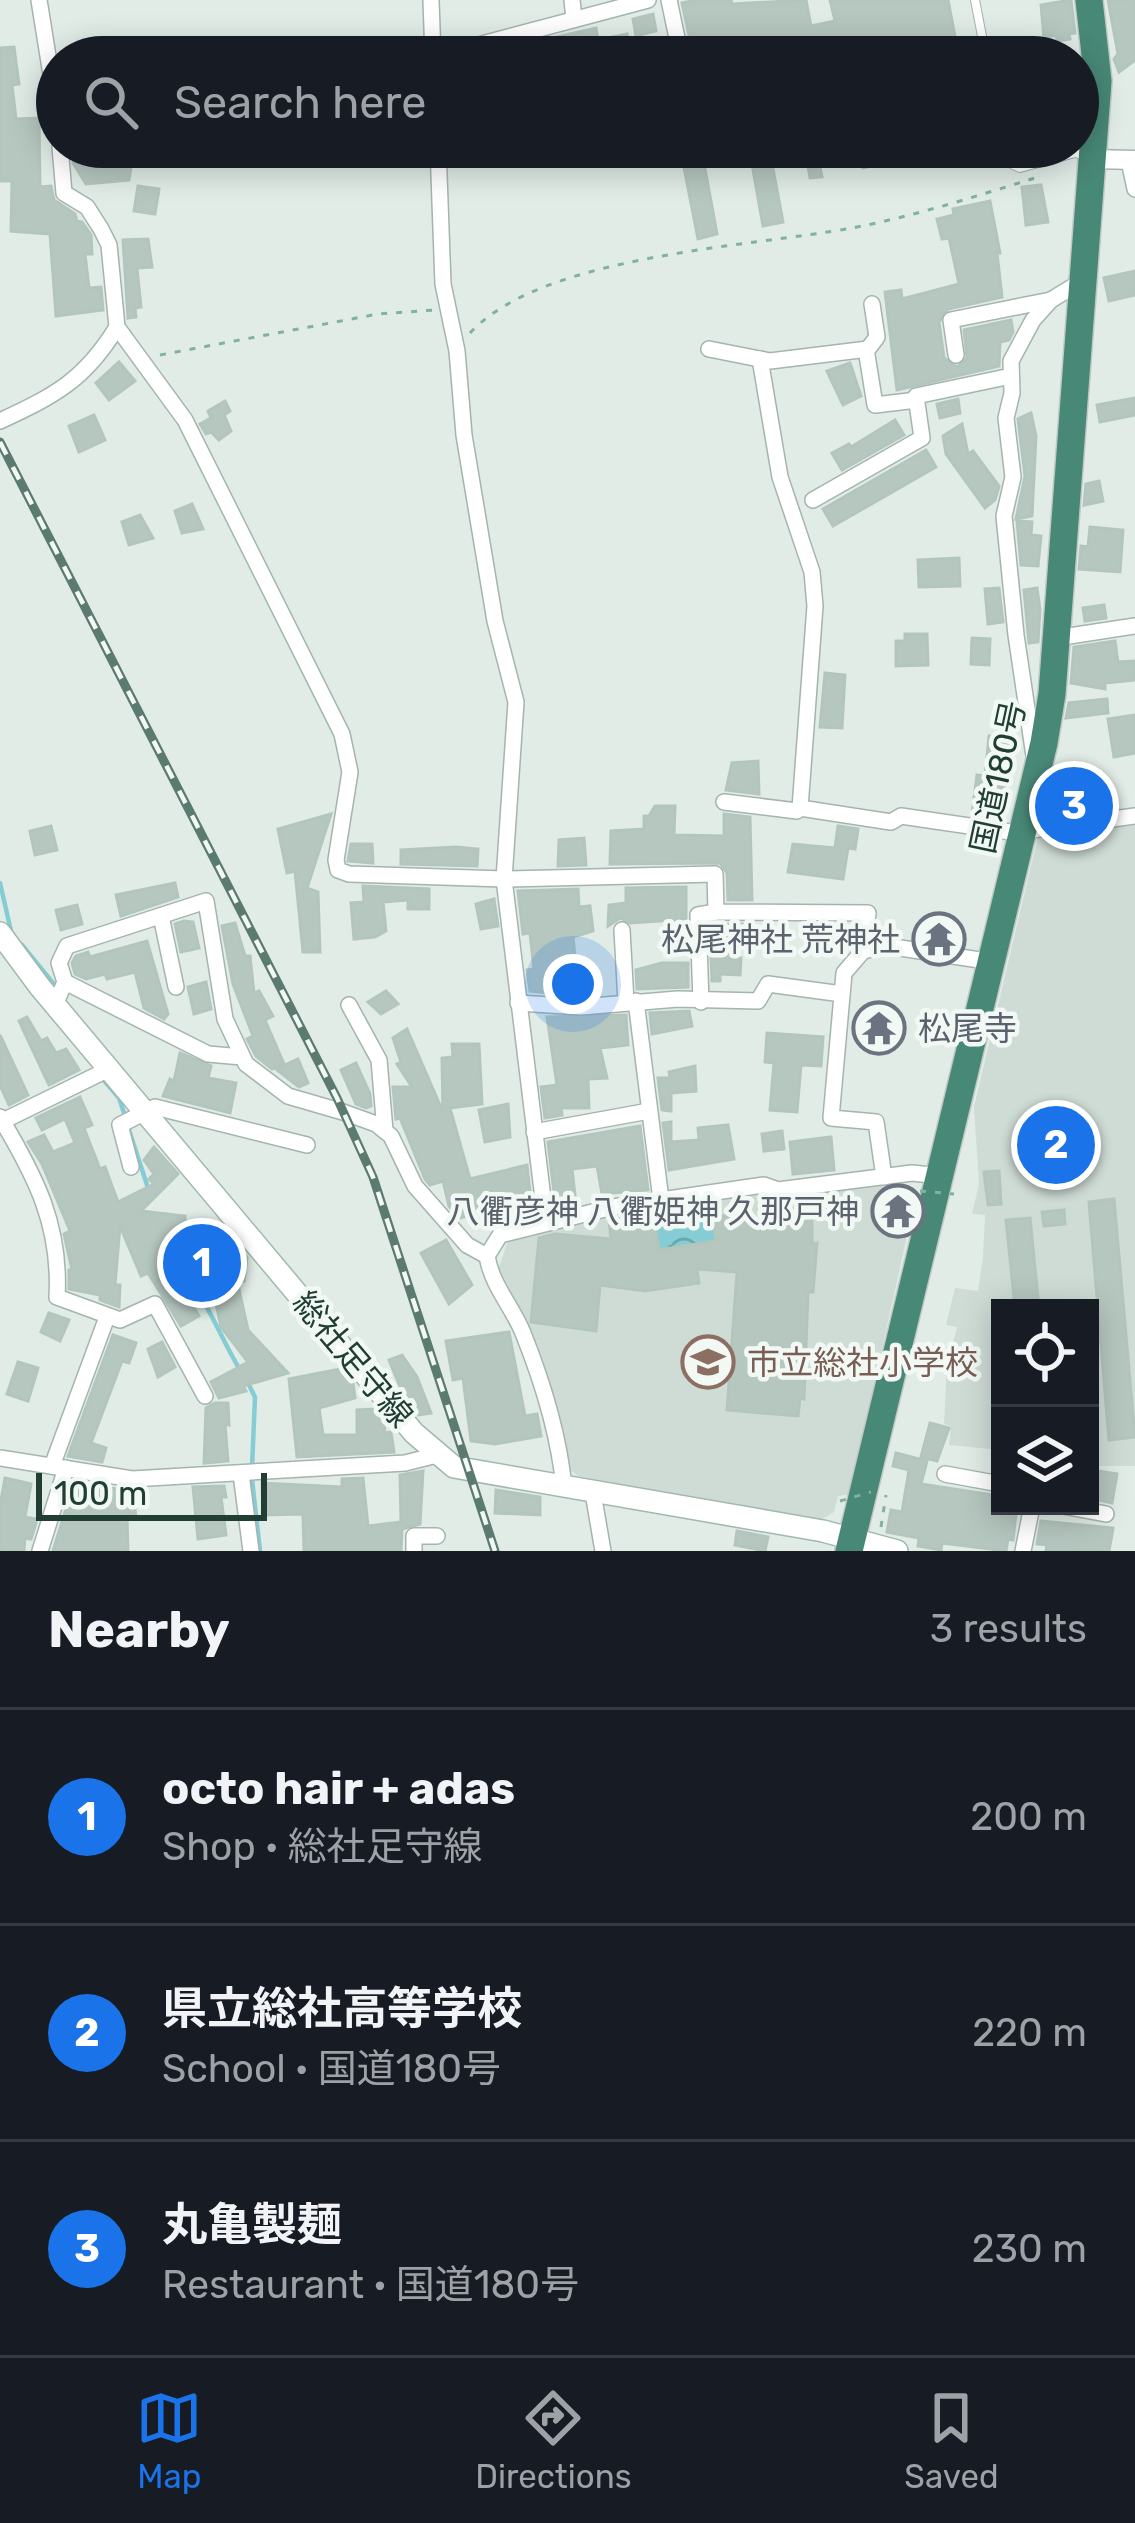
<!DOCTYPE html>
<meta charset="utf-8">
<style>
:root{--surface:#171b24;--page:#20242c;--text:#f1f3f6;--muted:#9ea1a6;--line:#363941;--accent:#1a73e8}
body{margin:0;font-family:Rubik,"Noto Sans JP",sans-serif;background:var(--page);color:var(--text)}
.controls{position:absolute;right:36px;bottom:36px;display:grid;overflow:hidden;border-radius:0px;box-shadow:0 6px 30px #0003}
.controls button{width:108px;height:108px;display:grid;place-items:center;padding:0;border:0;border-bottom:3px solid var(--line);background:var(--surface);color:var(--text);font:60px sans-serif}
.scale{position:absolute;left:36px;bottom:30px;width:231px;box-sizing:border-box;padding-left:12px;border:6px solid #213e35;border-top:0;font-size:33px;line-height:42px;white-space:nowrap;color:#213e35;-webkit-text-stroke:9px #f2f9f5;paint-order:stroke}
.you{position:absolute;left:573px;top:984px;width:42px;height:42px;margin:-30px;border:9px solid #fff;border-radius:50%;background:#1a73e8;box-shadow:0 0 0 18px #1a73e833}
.badge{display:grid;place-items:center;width:78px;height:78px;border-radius:50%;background:var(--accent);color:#fff;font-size:39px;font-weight:700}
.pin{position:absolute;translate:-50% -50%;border:6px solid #fff;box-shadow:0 3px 12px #0006}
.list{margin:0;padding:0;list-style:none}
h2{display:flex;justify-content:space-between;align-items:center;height:156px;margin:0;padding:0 48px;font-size:51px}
h2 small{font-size:39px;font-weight:400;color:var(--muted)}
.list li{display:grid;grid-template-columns:78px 1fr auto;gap:36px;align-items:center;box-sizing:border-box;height:216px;padding:0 48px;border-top:3px solid var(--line)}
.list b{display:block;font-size:45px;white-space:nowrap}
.list p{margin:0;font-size:39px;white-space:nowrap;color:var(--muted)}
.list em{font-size:39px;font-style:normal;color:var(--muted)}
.icon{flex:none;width:66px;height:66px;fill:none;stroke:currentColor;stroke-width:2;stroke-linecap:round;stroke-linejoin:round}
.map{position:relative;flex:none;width:1135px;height:1551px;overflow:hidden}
.search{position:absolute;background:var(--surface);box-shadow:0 6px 30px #0003;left:36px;right:36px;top:36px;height:132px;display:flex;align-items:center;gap:30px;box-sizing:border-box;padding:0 42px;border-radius:66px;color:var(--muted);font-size:45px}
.sheet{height:804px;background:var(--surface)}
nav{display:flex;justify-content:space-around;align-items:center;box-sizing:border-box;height:168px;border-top:3px solid var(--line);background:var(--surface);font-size:33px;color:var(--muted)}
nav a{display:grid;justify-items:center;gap:6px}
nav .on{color:var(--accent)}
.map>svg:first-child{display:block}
.built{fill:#cfdcd6}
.water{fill:url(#water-waves)}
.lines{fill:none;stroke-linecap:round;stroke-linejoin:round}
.stream{stroke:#86ccd4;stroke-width:4.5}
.building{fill:#b6c7c0;stroke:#b3c6be;stroke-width:3}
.service-casing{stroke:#a4b4ae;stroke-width:10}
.minor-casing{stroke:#a4b4ae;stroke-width:18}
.tertiary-casing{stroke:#a4b4ae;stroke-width:21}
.secondary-casing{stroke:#9fb9ae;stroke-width:24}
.trunk-casing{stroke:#c1c9c6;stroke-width:30}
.path{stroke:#80b2a0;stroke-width:3;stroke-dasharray:6 9;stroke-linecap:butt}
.service{stroke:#fff;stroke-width:8}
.minor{stroke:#fff;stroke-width:15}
.tertiary{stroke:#fff;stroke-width:18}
.secondary{stroke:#fff;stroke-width:21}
.trunk{stroke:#488876;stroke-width:27}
.rail-casing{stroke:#5b7a70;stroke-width:9}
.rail{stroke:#f2f9f5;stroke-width:4.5;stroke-dasharray:14;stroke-linecap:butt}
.path-bridge{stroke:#80b2a0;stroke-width:3;stroke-dasharray:6 9;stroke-linecap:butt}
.labels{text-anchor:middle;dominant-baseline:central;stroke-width:9;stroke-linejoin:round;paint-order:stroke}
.street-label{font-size:33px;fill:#213e35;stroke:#f2f9f5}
.worship-label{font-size:33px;fill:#5b616d;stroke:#f2f9f5;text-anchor:end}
.education-label{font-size:33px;fill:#785e54;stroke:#f2f9f5;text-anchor:start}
</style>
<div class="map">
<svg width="1135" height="1551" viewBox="0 0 1135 1551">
<defs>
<pattern id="water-waves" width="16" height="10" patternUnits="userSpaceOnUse" patternTransform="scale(3)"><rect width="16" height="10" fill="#86ccd4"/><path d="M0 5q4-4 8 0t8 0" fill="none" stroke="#6da7ad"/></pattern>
</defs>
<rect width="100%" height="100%" fill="#e1ece7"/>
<g class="built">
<polygon points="1135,822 1135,1466 1090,1466 1090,1308 1000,1308 1000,1450 949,1445 951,1426 944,1424 947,1365 957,1327 946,1325 955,1288 978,1291 983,1257 985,1215 972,1214 979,1184 974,1107 1038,836"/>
<polygon points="883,1182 906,1185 903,1207 918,1210 913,1232 908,1231 850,1494 838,1496 834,1512 819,1521 578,1476 570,1470 528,1324 497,1273 509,1238 536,1229 616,1215 621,1210 763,1191"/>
</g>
<polygon class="water" points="711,1206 716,1241 659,1250 653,1215"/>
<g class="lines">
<g class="stream">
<polyline points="0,883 11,931"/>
<polyline points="22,945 53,983 51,987"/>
<polyline points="102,1078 119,1098 126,1119"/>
<polyline points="129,1130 148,1188"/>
<path d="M 163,1250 C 201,1282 215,1328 240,1370"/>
<polyline points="246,1379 255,1397 252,1468"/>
<polyline points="252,1479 260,1551"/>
</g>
</g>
<g class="building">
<polygon points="696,0 731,0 732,4 806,0 811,26 835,21 830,0 948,0 959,57 836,57 837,43 826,38 788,46 779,57 776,50 734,57 731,41 692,49 682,3"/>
<polygon points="1071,0 1075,33 1069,34 1070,39 1057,41 1056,35 1044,38 1041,5"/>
<polygon points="1108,0 1135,0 1135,60 1119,72 1114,59 1118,54"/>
<polygon points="653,14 656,31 636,36 633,19"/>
<polygon points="596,28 598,40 627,34 632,57 551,57 548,39"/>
<polygon points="14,47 19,84 12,85 16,119 39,118 40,187 51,186 54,200 75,214 77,221 82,222 91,235 92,254 85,254 89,288 101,287 103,310 56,316 50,234 11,231 12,181 0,181 0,48"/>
<polygon points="76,147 134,147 129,180 86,184 73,163"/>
<polygon points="680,147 701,147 717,234 698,239"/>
<polygon points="749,147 769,147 783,222 763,226"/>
<polygon points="805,147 816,147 822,177 810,178"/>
<polygon points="859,147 934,147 934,152 863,168"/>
<polygon points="1041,185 1048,222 1026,225 1022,187"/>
<polygon points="138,186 159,189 155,214 134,211"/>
<polygon points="990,201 1000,253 997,253 1002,297 948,309 939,322 944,358 957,367 967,358 964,330 1011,320 1013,332 1009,340 1000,342 999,366 897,390 885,292 901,290 902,299 959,284 949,238 942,239 937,219 954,215 953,209"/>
<polygon points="148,239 152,267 137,268 141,307 135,308 136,317 128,318 123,240"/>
<polygon points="1135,271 1135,295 1109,301 1104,278"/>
<polygon points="119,362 135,381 109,400 96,383"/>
<polygon points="850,363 861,396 843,405 827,371"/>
<polygon points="1135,398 1135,415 1100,422 1097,405"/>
<polygon points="958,399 960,413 940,418 937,404"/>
<polygon points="225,401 230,411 224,415 231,431 219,440 211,432 206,434 200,424 211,418 208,411"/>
<polygon points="1031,413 1036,436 1032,516 1016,519 1025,476 1018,419"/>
<polygon points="94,415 105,440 79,452 69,426"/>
<polygon points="895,420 904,435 842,470 832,453 849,444 851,447"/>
<polygon points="962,424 968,454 973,451 999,486 995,500 985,508 946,454 943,436"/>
<polygon points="926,450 936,467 833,526 823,509"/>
<polygon points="1099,481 1103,501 1084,505 1086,484"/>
<polygon points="192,504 203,529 182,533 175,511"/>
<polygon points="140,515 153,538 129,545 122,522"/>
<polygon points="1017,521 1032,522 1031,535 1041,536 1038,566 1021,565"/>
<polygon points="1090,527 1123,530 1120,572 1079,569 1081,546 1088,547"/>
<polygon points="959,558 960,586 919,587 918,560"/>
<polygon points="999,588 1003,622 988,624 985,589"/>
<polygon points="1037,588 1040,610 1038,642 1029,643 1024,590"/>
<polygon points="1104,605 1106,618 1085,621 1083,608"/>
<polygon points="905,634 927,634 928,665 896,666 896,641 905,641"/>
<polygon points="972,638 990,639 989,665 971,664"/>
<polygon points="1115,641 1118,662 1135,661 1135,680 1105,683 1105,689 1071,683 1074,647"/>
<polygon points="825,673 845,675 842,728 820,727"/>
<polygon points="1107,699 1108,713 1066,718 1069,703"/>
<polygon points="1135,715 1135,753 1114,757 1108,719"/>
<polygon points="989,736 1012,739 1001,819 972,814 977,775 985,776"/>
<polygon points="758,761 759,794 726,790 732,763"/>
<polygon points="1098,790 1101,809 1052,815 1050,796"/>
<polygon points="655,806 675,806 674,835 724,836 724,814 750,817 752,900 728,900 727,873 720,863 610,864 611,831 644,829 644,816 649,816"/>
<polygon points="331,814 307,888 318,892 320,952 303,952 295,871 287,873 278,829"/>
<polygon points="51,826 57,850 35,855 30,831"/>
<polygon points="838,826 858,829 855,849 848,848 843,879 788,872 793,844 835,848"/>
<polygon points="584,838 586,865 558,866 559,840"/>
<polygon points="351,844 372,844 373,863 348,861"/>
<polygon points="456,847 478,849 477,866 401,864 401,850"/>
<polygon points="175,883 178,897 121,916 116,895"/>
<polygon points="363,886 429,889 429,909 408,909 408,900 383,902 386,931 375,937 354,939 351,903 364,902"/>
<polygon points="686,887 686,919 631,923 620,918 608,926 609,905 626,903 626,888"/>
<polygon points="578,889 579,907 590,906 593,931 573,937 576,965 557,967 560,994 530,991 527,970 534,969 530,933 523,934 518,891"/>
<polygon points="494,899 498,926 481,929 476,904"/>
<polygon points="77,905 82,924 61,930 56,910"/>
<polygon points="184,921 193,922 199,948 181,952 175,924"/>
<polygon points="235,923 245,956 250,956 254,993 259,991 273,1016 265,1020 284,1064 272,1069 256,1056 247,1039 253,1036 233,984 222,926"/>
<polygon points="717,924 742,924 736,958 741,958 740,975 720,974 720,981 712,981 710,927"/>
<polygon points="147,941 168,1014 164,1019 144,1008 135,972 107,979 105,974 86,979 75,974 72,963 76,956 88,952 90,957"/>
<polygon points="662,963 688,963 688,987 637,989 636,970"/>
<polygon points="206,982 211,1009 194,1014 188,987"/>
<polygon points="386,991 398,1004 381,1014 368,1002"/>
<polygon points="689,1011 692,1026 652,1034 650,1013"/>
<polygon points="626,1015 628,1045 600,1048 607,1078 588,1079 589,1108 561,1108 562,1115 545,1118 541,1087 557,1085 547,1017"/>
<polygon points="27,1017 41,1041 47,1038 56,1053 66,1049 79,1070 49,1085 19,1021"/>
<polygon points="407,1029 443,1112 442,1058 453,1057 452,1044 479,1044 482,1104 450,1108 470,1179 527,1165 532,1210 502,1216 500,1208 459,1218 449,1206 443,1181 430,1185 425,1179 400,1118 396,1119 393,1087 412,1087 397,1064 401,1062 393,1038"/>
<polygon points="767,1033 823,1037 821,1066 801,1065 797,1112 770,1110 774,1063 765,1062"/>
<polygon points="0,1035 28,1095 9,1105 0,1085"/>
<polygon points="180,1053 211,1066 208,1078 236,1083 230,1113 163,1096 170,1079 174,1081"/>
<polygon points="298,1059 308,1083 299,1087 276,1069"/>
<polygon points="356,1063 370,1094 371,1106 366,1108 356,1104 341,1070"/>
<polygon points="695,1066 696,1091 671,1093 671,1111 662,1110 658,1078 670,1078 669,1072"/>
<polygon points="80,1097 92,1125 84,1128 100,1169 105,1167 118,1202 154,1184 149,1179 154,1174 144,1160 154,1147 178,1174 141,1211 185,1216 185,1221 194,1222 190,1256 163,1252 199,1316 181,1326 148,1273 141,1276 120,1226 115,1285 120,1285 119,1307 100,1300 100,1295 69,1289 69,1270 72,1270 64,1234 70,1231 42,1164 28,1142 44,1135 53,1152 75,1143 65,1119 42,1130 36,1118"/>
<polygon points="508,1104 510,1137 485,1142 479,1110"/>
<polygon points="671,1122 671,1142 699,1140 698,1128 728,1125 734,1159 669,1170 663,1123"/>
<polygon points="640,1126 648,1190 602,1194 597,1166 572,1169 576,1204 556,1209 548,1142"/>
<polygon points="782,1131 784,1149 764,1151 762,1134"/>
<polygon points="831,1137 834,1170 793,1174 790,1142"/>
<polygon points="999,1171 1001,1204 988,1205 984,1172"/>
<polygon points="1114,1199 1135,1437 1109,1440 1089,1202"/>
<polygon points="786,1209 812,1211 812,1243 817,1243 813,1292 808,1292 804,1399 800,1398 798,1416 727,1410 737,1272 697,1269 699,1283 645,1291 600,1285 596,1331 531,1322 539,1238 555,1234 611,1239 609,1220 657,1213 653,1215 659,1250 716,1241 712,1215 785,1220"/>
<polygon points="1064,1210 1065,1224 1044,1226 1042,1212"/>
<polygon points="1030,1218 1039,1308 1015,1308 1006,1220"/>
<polygon points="446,1240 472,1285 449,1304 421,1253"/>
<polygon points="225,1249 242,1251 247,1258 244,1281 237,1280 248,1330 288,1373 243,1386 246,1391 219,1398 211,1382 228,1373 232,1378 230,1372 248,1362 221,1327 213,1289 220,1288"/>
<polygon points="49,1313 69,1320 60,1341 41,1332"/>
<polygon points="509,1332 525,1416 537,1414 541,1436 495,1444 471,1441 463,1378 453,1380 446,1341"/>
<polygon points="113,1335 136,1343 129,1363 122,1361 91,1443 106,1448 102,1462 68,1456"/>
<polygon points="162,1342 175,1367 158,1377 148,1349"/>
<polygon points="402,1355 417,1377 431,1413 418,1415 406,1401 389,1360"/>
<polygon points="18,1362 38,1368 28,1401 7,1394"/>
<polygon points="341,1369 353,1383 355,1398 319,1408 323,1435 357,1435 357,1410 375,1409 384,1421 385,1433 391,1432 394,1452 297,1457 289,1379"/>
<polygon points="215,1403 228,1403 229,1425 225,1424 228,1461 204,1463 206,1408"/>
<polygon points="930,1423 949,1428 937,1461 921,1457"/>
<polygon points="896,1453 927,1461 921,1484 1000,1496 1000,1506 1017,1506 1013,1540 1008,1539 1006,1551 942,1543 941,1550 918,1546 919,1538 887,1532 891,1510 902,1512 909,1470 893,1466"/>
<polygon points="423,1471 420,1524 402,1529 401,1551 304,1551 303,1514 263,1515 262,1483 342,1487 342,1479 363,1478 368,1526 401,1522 400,1475"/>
<polygon points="1099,1471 1117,1474 1112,1503 1094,1499"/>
<polygon points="5,1478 31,1484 25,1517 36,1519 36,1523 31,1539 25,1538 24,1551 0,1551 0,1506"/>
<polygon points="74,1483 133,1491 136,1518 127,1518 128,1551 53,1551"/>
<polygon points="224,1486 226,1497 221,1497 226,1535 198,1539 193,1487"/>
<polygon points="496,1490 540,1497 540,1515 495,1513"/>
<polygon points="1041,1521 1113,1528 1109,1551 1046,1551 1047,1545 1037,1544"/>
<polygon points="737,1531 768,1537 765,1551 735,1545"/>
</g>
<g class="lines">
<g class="service-casing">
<g id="service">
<polyline points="975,0 986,57"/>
<polyline points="1004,147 1013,165 1020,168 1075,153 1086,156"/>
</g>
</g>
<g class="minor-casing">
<g id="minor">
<polyline points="39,0 57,112"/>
<polyline points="431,0 433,57"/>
<polyline points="572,0 574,19"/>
<polyline points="669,0 681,57"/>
<polyline points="433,57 648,0"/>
<polyline points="791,57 827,50"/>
<polyline points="60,147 64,193 87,207 101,229 109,245 117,327 185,420 342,734 350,772 336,860 338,870 349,874 504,879 715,874 716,912 868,913 863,951 887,946 993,962"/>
<polyline points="438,147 443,284 457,351 464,435 495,621 516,702 504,879 546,1223"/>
<polyline points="1129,161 1135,189"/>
<polyline points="709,349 770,361 868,349 877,337 872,304"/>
<polyline points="866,349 875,405 917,400"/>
<polyline points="956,355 951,320 1051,300"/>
<polyline points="760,359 780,477 812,572 815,606 800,808 891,822 901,816 1024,834"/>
<path d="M 0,421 C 54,396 85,380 117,327"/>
<polyline points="813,500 922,438 916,396 1011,376"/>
<polyline points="1056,638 1135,626"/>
<polyline points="1034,756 1016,635 1004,516 1013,477 1006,418 1012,393 1011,361 1033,320 1051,300 1082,281"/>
<polyline points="724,802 797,811 800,808"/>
<polyline points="1025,831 1135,816"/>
<polyline points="161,916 176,987"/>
<polyline points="622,930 626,1002"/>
<polyline points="863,951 844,973 831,1118 876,1122 884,1177"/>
<polyline points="65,982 208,1054 242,1057"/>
<polyline points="636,1001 661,1200"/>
<polyline points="701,1002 698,915 716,912"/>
<polyline points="518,1003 581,1007 678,999 758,1001 768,984 842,994"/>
<polyline points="55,1005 65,982 59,963 67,946 206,901 225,1019 246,1064 288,1096 343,1112 376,1124 391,1136 415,1186 467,1245 487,1256"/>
<polyline points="349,1005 379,1060 385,1131"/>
<path d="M 0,1117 C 36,1177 61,1226 57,1297 L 120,1320 L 155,1304 L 205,1396"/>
<polyline points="3,1121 109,1069"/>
<polyline points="534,1132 649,1111"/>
<polyline points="131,1167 120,1125 155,1107 307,1145"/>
<polyline points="0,1458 132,1479 405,1463 437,1455"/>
<polyline points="52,1466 107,1317"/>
<polyline points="241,1474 251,1551"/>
<polyline points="945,1474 1000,1484"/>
<path d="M 564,1488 C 559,1434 543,1383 523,1333 C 512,1306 492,1286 487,1256 L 500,1235 L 613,1207 L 764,1185 L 778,1190 L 912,1173 L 941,1176"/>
<polyline points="593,1493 603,1551"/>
<polyline points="1063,1506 1106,1514"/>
<polyline points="40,1551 66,1468"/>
<polyline points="414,1551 414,1536 437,1536"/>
<polyline points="1023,1551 1032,1506"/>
</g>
</g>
<g class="tertiary-casing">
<polyline id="tertiary" points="1093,159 1135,160"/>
</g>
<g class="secondary-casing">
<polyline id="secondary" points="0,933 40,987 414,1433 454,1467 823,1531 897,1551"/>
</g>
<g class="trunk-casing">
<polyline id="trunk" points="849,1551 1044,743 1052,694 1098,81 1089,0"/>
</g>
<g class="path">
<path d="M 470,333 C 542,255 748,247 852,228 C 915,216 977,196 1038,177"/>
<polyline points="160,355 378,314 434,310"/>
<polyline points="881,1527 886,1495"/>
</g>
<use href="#service" class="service"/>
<use href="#minor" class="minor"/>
<use href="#tertiary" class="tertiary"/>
<use href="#secondary" class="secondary"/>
<use href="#trunk" class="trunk"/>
<g class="rail-casing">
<polyline id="rail" points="0,442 337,1098 373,1177 495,1551"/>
</g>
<use href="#rail" class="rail"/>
<g class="path-bridge">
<polyline points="920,1191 954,1194"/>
<polyline points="840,1501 871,1492"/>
</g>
</g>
<defs>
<g id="temple-ring" transform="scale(2.7)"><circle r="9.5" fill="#f2f9f5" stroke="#6b7280" stroke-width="1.5"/><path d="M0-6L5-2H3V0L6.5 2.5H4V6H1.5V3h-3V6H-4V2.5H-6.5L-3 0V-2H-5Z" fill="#6b7280"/></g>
<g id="school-ring" transform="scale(2.7)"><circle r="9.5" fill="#f2f9f5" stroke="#8d6e63" stroke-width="1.5"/><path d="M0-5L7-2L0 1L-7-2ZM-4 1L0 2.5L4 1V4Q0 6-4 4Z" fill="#8d6e63"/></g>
</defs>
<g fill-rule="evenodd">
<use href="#temple-ring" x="939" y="939"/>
<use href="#temple-ring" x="879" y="1028"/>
<use href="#temple-ring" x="898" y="1211"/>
<use href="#school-ring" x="708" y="1362"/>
</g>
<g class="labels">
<g class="street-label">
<text transform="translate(998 777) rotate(-78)">国道180号</text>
<text transform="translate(353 1359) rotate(50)">総社足守線</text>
</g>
<g class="worship-label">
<text x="900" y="939">松尾神社 荒神社</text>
<text x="918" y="1028" text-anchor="start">松尾寺</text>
<text x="859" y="1211">八衢彦神 八衢姫神 久那戸神</text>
</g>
<g class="education-label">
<text x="747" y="1362">市立総社小学校</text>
</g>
</g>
</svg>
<div class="controls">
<button><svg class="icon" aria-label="locate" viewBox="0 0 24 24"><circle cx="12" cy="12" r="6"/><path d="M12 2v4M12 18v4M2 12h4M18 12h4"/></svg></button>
<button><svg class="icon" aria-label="layers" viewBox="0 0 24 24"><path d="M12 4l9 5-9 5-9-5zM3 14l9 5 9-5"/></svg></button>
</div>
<div class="scale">100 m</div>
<div class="you"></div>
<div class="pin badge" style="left:202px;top:1263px">1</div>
<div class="pin badge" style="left:1056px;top:1145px">2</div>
<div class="pin badge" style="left:1074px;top:806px">3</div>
<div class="search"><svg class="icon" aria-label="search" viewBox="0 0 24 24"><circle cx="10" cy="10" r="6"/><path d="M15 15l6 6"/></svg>Search here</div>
</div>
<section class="sheet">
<h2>Nearby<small>3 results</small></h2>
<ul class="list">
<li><span class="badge">1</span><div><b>octo hair + adas</b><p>Shop · 総社足守線</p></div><em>200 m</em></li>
<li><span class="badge">2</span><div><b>県立総社高等学校</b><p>School · 国道180号</p></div><em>220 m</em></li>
<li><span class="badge">3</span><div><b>丸亀製麺</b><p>Restaurant · 国道180号</p></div><em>230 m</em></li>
</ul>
</section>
<nav>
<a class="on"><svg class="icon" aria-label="map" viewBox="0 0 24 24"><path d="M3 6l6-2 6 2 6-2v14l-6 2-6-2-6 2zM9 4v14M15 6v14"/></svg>Map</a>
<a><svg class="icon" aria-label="directions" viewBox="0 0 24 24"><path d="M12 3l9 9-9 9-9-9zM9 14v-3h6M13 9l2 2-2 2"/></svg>Directions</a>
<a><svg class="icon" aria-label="saved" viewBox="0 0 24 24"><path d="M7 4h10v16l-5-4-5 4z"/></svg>Saved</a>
</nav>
